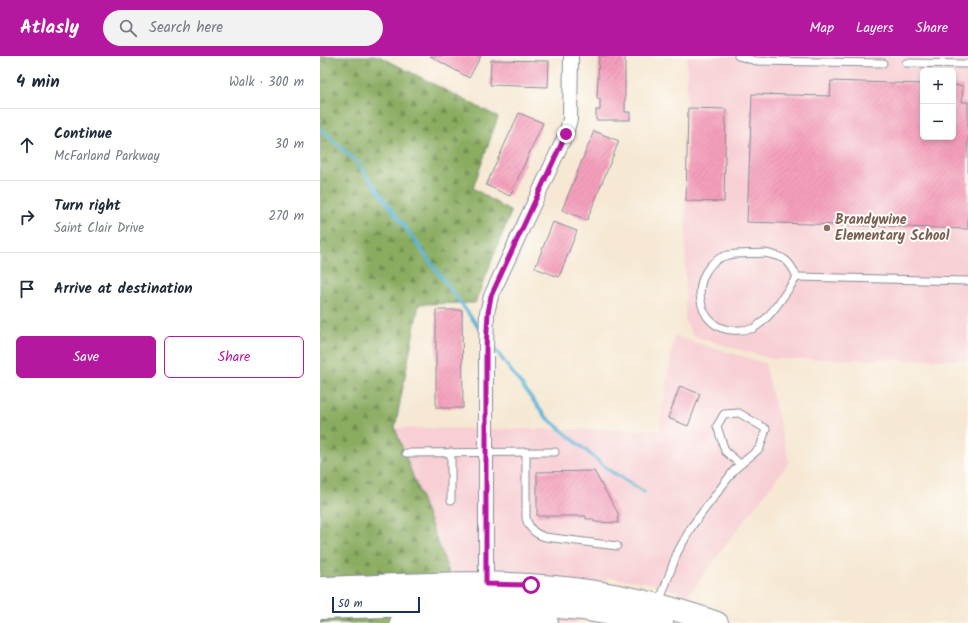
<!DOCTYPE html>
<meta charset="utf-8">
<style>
:root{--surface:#fff;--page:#f2f2f3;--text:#1f2937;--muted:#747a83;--line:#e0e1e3;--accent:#b5179e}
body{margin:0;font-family:Kalam,sans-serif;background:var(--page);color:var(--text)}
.controls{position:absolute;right:12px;top:12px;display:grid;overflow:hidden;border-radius:6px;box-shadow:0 2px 6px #0003}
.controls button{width:36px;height:36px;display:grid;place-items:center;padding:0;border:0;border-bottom:1px solid var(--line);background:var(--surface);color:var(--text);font:20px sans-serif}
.scale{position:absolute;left:12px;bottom:10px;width:88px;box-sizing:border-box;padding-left:4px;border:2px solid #1b2f5e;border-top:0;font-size:11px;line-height:14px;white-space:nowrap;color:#1b2f5e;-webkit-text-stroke:3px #fdfcf7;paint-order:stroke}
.stop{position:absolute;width:12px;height:12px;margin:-9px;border:3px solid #b5179e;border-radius:50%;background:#fff}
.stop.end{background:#b5179e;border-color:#fff;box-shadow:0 1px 4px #0008}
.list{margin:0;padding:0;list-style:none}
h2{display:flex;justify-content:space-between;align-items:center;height:52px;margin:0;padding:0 16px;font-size:17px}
h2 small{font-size:13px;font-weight:400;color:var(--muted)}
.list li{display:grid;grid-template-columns:26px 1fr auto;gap:12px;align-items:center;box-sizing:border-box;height:72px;padding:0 16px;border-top:1px solid var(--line)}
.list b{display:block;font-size:15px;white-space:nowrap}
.list p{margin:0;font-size:13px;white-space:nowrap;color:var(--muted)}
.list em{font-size:13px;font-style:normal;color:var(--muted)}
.actions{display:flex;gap:8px;padding:12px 16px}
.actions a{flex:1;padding:9px 0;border:1px solid var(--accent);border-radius:6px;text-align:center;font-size:14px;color:var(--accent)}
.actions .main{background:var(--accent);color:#fff}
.icon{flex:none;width:22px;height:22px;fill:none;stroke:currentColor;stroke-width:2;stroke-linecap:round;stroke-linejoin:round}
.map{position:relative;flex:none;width:648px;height:567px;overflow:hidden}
header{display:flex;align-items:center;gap:24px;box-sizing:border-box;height:56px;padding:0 20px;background:var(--accent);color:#fff}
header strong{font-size:19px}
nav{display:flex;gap:22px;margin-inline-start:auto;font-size:14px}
.search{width:280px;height:36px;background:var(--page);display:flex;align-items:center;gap:10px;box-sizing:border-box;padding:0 14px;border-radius:22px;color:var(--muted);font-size:15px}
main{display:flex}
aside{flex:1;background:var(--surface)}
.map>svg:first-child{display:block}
.built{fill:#f7cfd4;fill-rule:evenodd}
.forest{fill:url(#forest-firs);stroke:#526e5f}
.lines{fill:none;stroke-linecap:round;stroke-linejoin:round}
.stream{stroke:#59b4d6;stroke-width:3.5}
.building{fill:url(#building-hatch)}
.service-casing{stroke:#888c98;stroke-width:9}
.minor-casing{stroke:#888c98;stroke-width:16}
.primary-casing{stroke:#888c98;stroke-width:24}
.service{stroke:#fff;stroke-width:7}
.minor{stroke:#fff;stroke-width:14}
.primary{stroke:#fff;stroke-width:22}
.route{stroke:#b5179e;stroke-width:5}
.education-dot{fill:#8d6e63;stroke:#fdfcf7;stroke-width:1.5}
.labels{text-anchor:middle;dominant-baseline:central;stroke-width:4;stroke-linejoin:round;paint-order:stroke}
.education-label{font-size:14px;font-weight:bold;fill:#785e54;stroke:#fdfcf7;text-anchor:start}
</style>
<header>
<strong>Atlasly</strong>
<div class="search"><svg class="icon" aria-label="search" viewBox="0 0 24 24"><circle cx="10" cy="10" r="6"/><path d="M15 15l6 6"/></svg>Search here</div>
<nav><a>Map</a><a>Layers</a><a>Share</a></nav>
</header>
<main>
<aside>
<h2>4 min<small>Walk · 300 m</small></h2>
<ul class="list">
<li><svg class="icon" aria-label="ahead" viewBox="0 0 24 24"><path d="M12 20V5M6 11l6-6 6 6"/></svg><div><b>Continue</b><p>McFarland Parkway</p></div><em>30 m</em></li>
<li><svg class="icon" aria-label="right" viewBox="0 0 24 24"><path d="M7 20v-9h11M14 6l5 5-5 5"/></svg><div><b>Turn right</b><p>Saint Clair Drive</p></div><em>270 m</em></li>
<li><svg class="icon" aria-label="arrive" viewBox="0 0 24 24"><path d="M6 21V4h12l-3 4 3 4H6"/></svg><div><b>Arrive at destination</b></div></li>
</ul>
<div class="actions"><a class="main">Save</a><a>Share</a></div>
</aside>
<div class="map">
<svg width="648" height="567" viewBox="0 0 648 567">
<defs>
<pattern id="forest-firs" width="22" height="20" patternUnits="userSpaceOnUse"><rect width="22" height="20" fill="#8aac60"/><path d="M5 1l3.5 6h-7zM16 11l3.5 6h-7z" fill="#708c52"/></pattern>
<pattern id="building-hatch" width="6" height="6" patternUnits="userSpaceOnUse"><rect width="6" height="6" fill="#f59fbb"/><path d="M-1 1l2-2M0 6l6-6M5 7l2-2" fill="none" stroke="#d189a3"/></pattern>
</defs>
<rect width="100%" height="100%" fill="#fdfcf7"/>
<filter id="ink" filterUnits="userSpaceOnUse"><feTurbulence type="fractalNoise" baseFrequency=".025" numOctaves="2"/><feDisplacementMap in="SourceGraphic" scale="8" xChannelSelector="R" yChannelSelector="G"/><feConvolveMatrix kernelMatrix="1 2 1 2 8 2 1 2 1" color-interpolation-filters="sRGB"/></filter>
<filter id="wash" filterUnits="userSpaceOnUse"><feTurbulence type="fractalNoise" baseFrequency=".012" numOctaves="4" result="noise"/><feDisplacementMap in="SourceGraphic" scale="16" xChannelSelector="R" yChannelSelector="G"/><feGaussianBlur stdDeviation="0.9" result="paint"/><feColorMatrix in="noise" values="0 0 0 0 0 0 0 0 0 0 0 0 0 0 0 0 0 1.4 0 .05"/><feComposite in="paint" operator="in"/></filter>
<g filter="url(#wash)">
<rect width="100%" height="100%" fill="#f6e8d3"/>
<g class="built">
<path d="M 367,0 L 648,0 L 648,304 L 452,303 L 373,280 L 365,264 ZM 603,15 L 633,15 L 633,81 L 603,81 Z"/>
<polygon points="354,280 445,307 469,406 368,539 330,527 288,521 256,567 148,567 75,372 339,374"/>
</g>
<polygon class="forest" points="0,0 59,0 178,61 153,132 191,156 155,247 99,248 75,372 148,567 0,567"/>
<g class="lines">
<g class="stream">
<polyline points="0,72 37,106 162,276"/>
<polyline points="171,288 225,360 289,414 324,436"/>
</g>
</g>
<g id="blocks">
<g class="building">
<polygon points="110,0 161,0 149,22"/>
<polygon points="279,0 305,0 305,56 310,56 310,64 276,64 276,54 280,54 280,43 277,43"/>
<polygon points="171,4 229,5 228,31 170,29"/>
<polygon points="511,25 603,28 603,81 633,81 633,29 643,30 642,46 648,46 648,173 427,166 432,38 510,40"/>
<polygon points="368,52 406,53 404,146 366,145"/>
<polygon points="199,57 223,67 190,140 166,129"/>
<polygon points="274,75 299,85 267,164 242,154"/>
<polygon points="233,166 257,175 239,221 215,212"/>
<polygon points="116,254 142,254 143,352 116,352"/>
<polygon points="360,330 380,338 368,370 348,362"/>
<polygon points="274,415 298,457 298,467 274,466 274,463 266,463 266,460 217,460 217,416"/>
</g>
</g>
</g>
<g filter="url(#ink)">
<use href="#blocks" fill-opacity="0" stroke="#888c98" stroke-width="1"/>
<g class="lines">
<g class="service-casing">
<g id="service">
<polyline points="418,0 436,5 563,7"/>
<polyline points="586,7 648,8"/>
<path d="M 445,197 C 464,201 469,203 477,221 C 465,237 452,261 434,272 C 430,274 423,274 419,274 C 372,279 367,209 408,199 C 419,197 433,198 445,197 Z"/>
<polyline points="477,221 648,225"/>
<polyline points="131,396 131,444"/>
<path d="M 206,396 L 206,462 C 209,473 215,478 225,481 L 297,490"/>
<polyline points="86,397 235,396"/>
<polyline points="339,547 357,497 372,470 415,413 440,392 446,373 419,357 404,358 397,370 405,395 420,408"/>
</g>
</g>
<g class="minor-casing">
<polyline id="minor" points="166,535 166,292 167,257 171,240 246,78 250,63 251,0"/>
</g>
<g class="primary-casing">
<g id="primary">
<path d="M 0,532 C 76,530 159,523 234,531 C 290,536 344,548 397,567"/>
<polyline points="0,552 166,547 215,549 262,553 342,567"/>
<polyline points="81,567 186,565 227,567"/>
</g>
</g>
<use href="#service" class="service"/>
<use href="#minor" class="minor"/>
<use href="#primary" class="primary"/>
</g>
</g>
<g class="lines" filter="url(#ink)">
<polyline class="route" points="211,529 166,528 166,292 168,257 171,240 246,78"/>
</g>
<circle class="education-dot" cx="507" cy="172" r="4"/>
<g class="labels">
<g class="education-label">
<text x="515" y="164">Brandywine<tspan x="515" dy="16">Elementary School</tspan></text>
</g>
</g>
</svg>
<div class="controls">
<button>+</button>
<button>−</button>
</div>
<div class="scale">50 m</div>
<div class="stop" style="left:211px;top:529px"></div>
<div class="stop end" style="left:246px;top:78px"></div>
</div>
</main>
